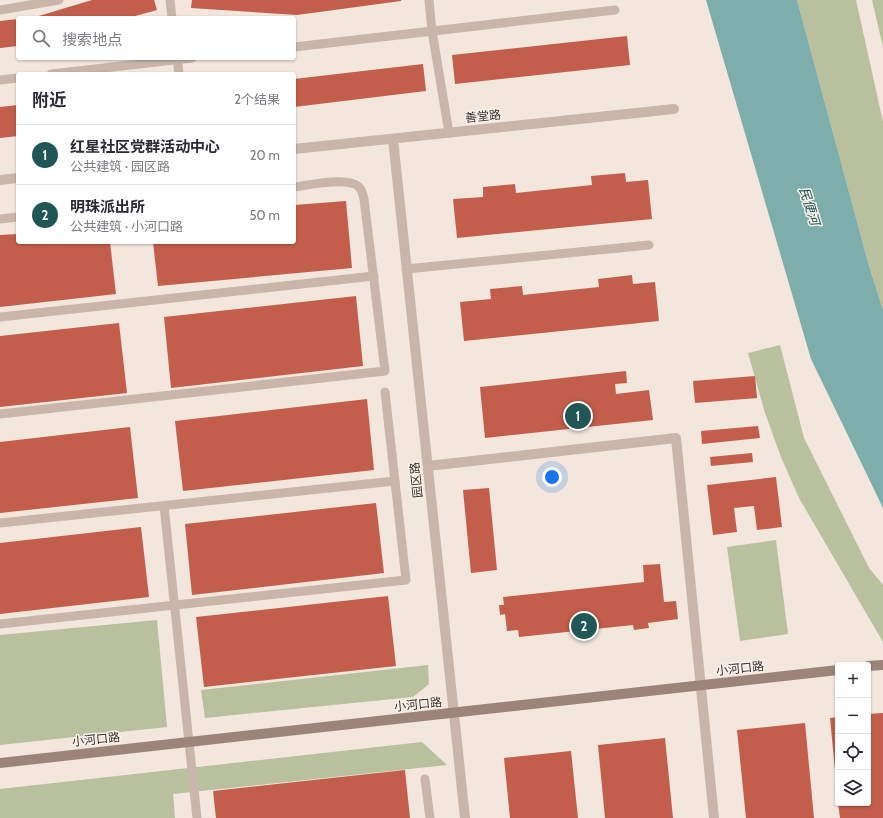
<!DOCTYPE html>
<html lang="zh">
<meta charset="utf-8">
<style>
:root{--surface:#fff;--page:#f7f7f7;--text:#2b2b33;--muted:#7c7c81;--line:#e1e1e2;--accent:#205756}
body{margin:0;font-family:Cabin,"Noto Sans SC",sans-serif;background:var(--page);color:var(--text)}
.controls{position:absolute;right:12px;bottom:12px;display:grid;overflow:hidden;border-radius:4px;box-shadow:0 1px 3px #0004}
.controls button{width:36px;height:36px;display:grid;place-items:center;padding:0;border:0;border-bottom:1px solid var(--line);background:var(--surface);color:var(--text);font:20px sans-serif}
.you{position:absolute;left:552px;top:477px;width:14px;height:14px;margin:-10px;border:3px solid #fff;border-radius:50%;background:#1a73e8;box-shadow:0 0 0 6px #1a73e833}
.badge{display:grid;place-items:center;width:26px;height:26px;border-radius:50%;background:var(--accent);color:#fff;font-size:13px;font-weight:700}
.pin{position:absolute;translate:-50% -50%;border:2px solid #fff;box-shadow:0 1px 4px #0006}
.list{margin:0;padding:0;list-style:none}
h2{display:flex;justify-content:space-between;align-items:center;height:52px;margin:0;padding:0 16px;font-size:17px}
h2 small{font-size:13px;font-weight:400;color:var(--muted)}
.list li{display:grid;grid-template-columns:26px 1fr auto;gap:12px;align-items:center;box-sizing:border-box;height:60px;padding:0 16px;border-top:1px solid var(--line)}
.list b{display:block;font-size:15px;white-space:nowrap}
.list p{margin:0;font-size:13px;white-space:nowrap;color:var(--muted)}
.list em{font-size:13px;font-style:normal;color:var(--muted)}
.icon{flex:none;width:22px;height:22px;fill:none;stroke:currentColor;stroke-width:2;stroke-linecap:round;stroke-linejoin:round}
.map{position:relative;flex:none;width:883px;height:818px;overflow:hidden}
.search{position:absolute;background:var(--surface);box-shadow:0 1px 3px #0004;left:16px;top:16px;width:280px;height:44px;display:flex;align-items:center;gap:10px;box-sizing:border-box;padding:0 14px;border-radius:4px;color:var(--muted);font-size:15px}
.panel{position:absolute;background:var(--surface);box-shadow:0 1px 3px #0004;left:16px;top:72px;width:280px;height:172px;border-radius:4px}
.map>svg:first-child{display:block}
.green{fill:#b8c09e}
.water{fill:#7daeac}
.building{fill:#c25e4b}
.lines{fill:none;stroke-linecap:round;stroke-linejoin:round}
.lane{stroke:#c9b5aa;stroke-width:9}
.street{stroke:#c9b5aa;stroke-width:10}
.secondary{stroke:#9d847b;stroke-width:10}
.labels{text-anchor:middle;dominant-baseline:central;stroke-width:3;stroke-linejoin:round;paint-order:stroke}
.street-label{font-size:12px;fill:#372c29;stroke:#f9f1ea}
.water-label{font-size:13px;font-style:italic;fill:#205756;stroke:#f9f1ea}
</style>
<div class="map">
<svg width="883" height="818" viewBox="0 0 883 818">
<rect width="100%" height="100%" fill="#f2e6dd"/>
<g class="green">
<polygon points="797,0 856,0 883,122 883,310 869,266"/>
<polygon points="872,0 883,0 883,47"/>
<polygon points="780,345 804,438 869,568 883,585 883,642 799,498 781,457 765,413 748,353"/>
<polygon points="776,540 788,634 740,641 727,547"/>
<polygon points="157,620 167,727 0,745 0,635"/>
<polygon points="428,665 429,684 413,697 205,718 201,690"/>
<polygon points="422,742 447,765 173,794 175,818 0,818 0,789"/>
</g>
<polygon class="water" points="706,0 797,0 869,266 883,310 883,508 811,359"/>
<g class="building">
<polygon points="92,0 154,0 157,10 128,18 32,18"/>
<polygon points="192,0 401,0 401,1 297,15 191,8"/>
<polygon points="18,19 18,46 0,48 0,21"/>
<polygon points="627,36 630,65 455,84 452,55"/>
<polygon points="423,64 426,91 294,107 294,79"/>
<polygon points="18,105 18,136 0,138 0,107"/>
<polygon points="625,173 626,182 648,180 652,219 457,238 453,199 483,197 483,187 515,184 516,193 592,185 591,176"/>
<polygon points="346,201 352,268 158,286 153,242 294,242 294,205"/>
<polygon points="18,234 18,242 110,242 116,294 0,307 0,235"/>
<polygon points="632,275 633,284 655,282 659,321 464,341 460,302 491,299 490,289 522,286 523,295 599,287 598,279"/>
<polygon points="356,296 363,366 171,388 164,317"/>
<polygon points="119,323 127,393 0,407 0,336"/>
<polygon points="626,371 627,383 615,384 616,394 649,390 653,420 485,438 480,387"/>
<polygon points="755,376 757,398 695,403 693,381"/>
<polygon points="367,399 374,470 183,491 175,421"/>
<polygon points="758,426 760,438 702,444 701,431"/>
<polygon points="130,427 138,498 0,513 0,442"/>
<polygon points="752,453 753,462 711,466 710,457"/>
<polygon points="776,477 782,527 757,530 754,506 734,508 737,532 713,535 707,485"/>
<polygon points="489,488 497,570 471,573 463,490"/>
<polygon points="376,503 384,573 192,595 185,524"/>
<polygon points="141,527 149,597 0,614 0,543"/>
<polygon points="660,564 664,602 676,601 678,619 648,623 649,628 634,630 633,625 519,637 518,630 507,631 505,614 500,615 499,605 504,605 503,597 644,582 643,565"/>
<polygon points="388,596 396,666 204,687 196,617"/>
<polygon points="883,713 883,818 840,818 838,803 868,803 868,714"/>
<polygon points="838,717 838,791 837,791 830,718"/>
<polygon points="805,723 814,818 746,818 737,730"/>
<polygon points="665,738 673,818 605,818 598,745"/>
<polygon points="571,751 578,818 510,818 504,758"/>
<polygon points="405,770 410,818 216,818 213,791"/>
</g>
<g class="lines">
<g class="lane">
<polyline points="170,0 172,18"/>
<polyline points="429,0 432,31 449,133"/>
<polyline points="0,10 59,0"/>
<polyline points="294,47 615,10"/>
<polyline points="177,58 179,74"/>
<polyline points="51,74 192,58"/>
<polyline points="0,80 18,78"/>
<polyline points="0,219 18,217"/>
<polyline points="406,269 649,245"/>
<polyline points="0,317 374,276"/>
<path d="M 0,414 L 385,371 L 364,199 C 363,195 362,190 359,187 C 349,176 309,185 294,187"/>
<polyline points="164,506 197,818"/>
<polyline points="0,523 395,481"/>
<polyline points="0,624 406,580 385,392"/>
<polyline points="425,779 430,818"/>
</g>
<g class="street">
<polyline points="393,139 465,818"/>
<polyline points="294,149 674,109"/>
<polyline points="0,180 18,178"/>
<polyline points="428,466 676,438 714,818"/>
</g>
<g class="secondary">
<polyline points="868,666 882,665"/>
<polyline points="0,763 838,670"/>
</g>
</g>
<g class="labels">
<g class="street-label">
<text transform="translate(483 116) rotate(-6)">善堂路</text>
<text transform="translate(416 480) rotate(-96)">园区路</text>
<text transform="translate(740 668) rotate(-6)">小河口路</text>
<text transform="translate(418 704) rotate(-6)">小河口路</text>
<text transform="translate(96 739) rotate(-6)">小河口路</text>
</g>
<g class="water-label">
<text transform="translate(810 206) rotate(72)">民便河</text>
</g>
</g>
</svg>
<div class="controls">
<button>+</button>
<button>−</button>
<button><svg class="icon" aria-label="locate" viewBox="0 0 24 24"><circle cx="12" cy="12" r="6"/><path d="M12 2v4M12 18v4M2 12h4M18 12h4"/></svg></button>
<button><svg class="icon" aria-label="layers" viewBox="0 0 24 24"><path d="M12 4l9 5-9 5-9-5zM3 14l9 5 9-5"/></svg></button>
</div>
<div class="you"></div>
<div class="pin badge" style="left:578px;top:416px">1</div>
<div class="pin badge" style="left:584px;top:626px">2</div>
<div class="search"><svg class="icon" aria-label="search" viewBox="0 0 24 24"><circle cx="10" cy="10" r="6"/><path d="M15 15l6 6"/></svg>搜索地点</div>
<section class="panel">
<h2>附近<small>2个结果</small></h2>
<ul class="list">
<li><span class="badge">1</span><div><b>红星社区党群活动中心</b><p>公共建筑 · 园区路</p></div><em>20 m</em></li>
<li><span class="badge">2</span><div><b>明珠派出所</b><p>公共建筑 · 小河口路</p></div><em>50 m</em></li>
</ul>
</section>
</div>
